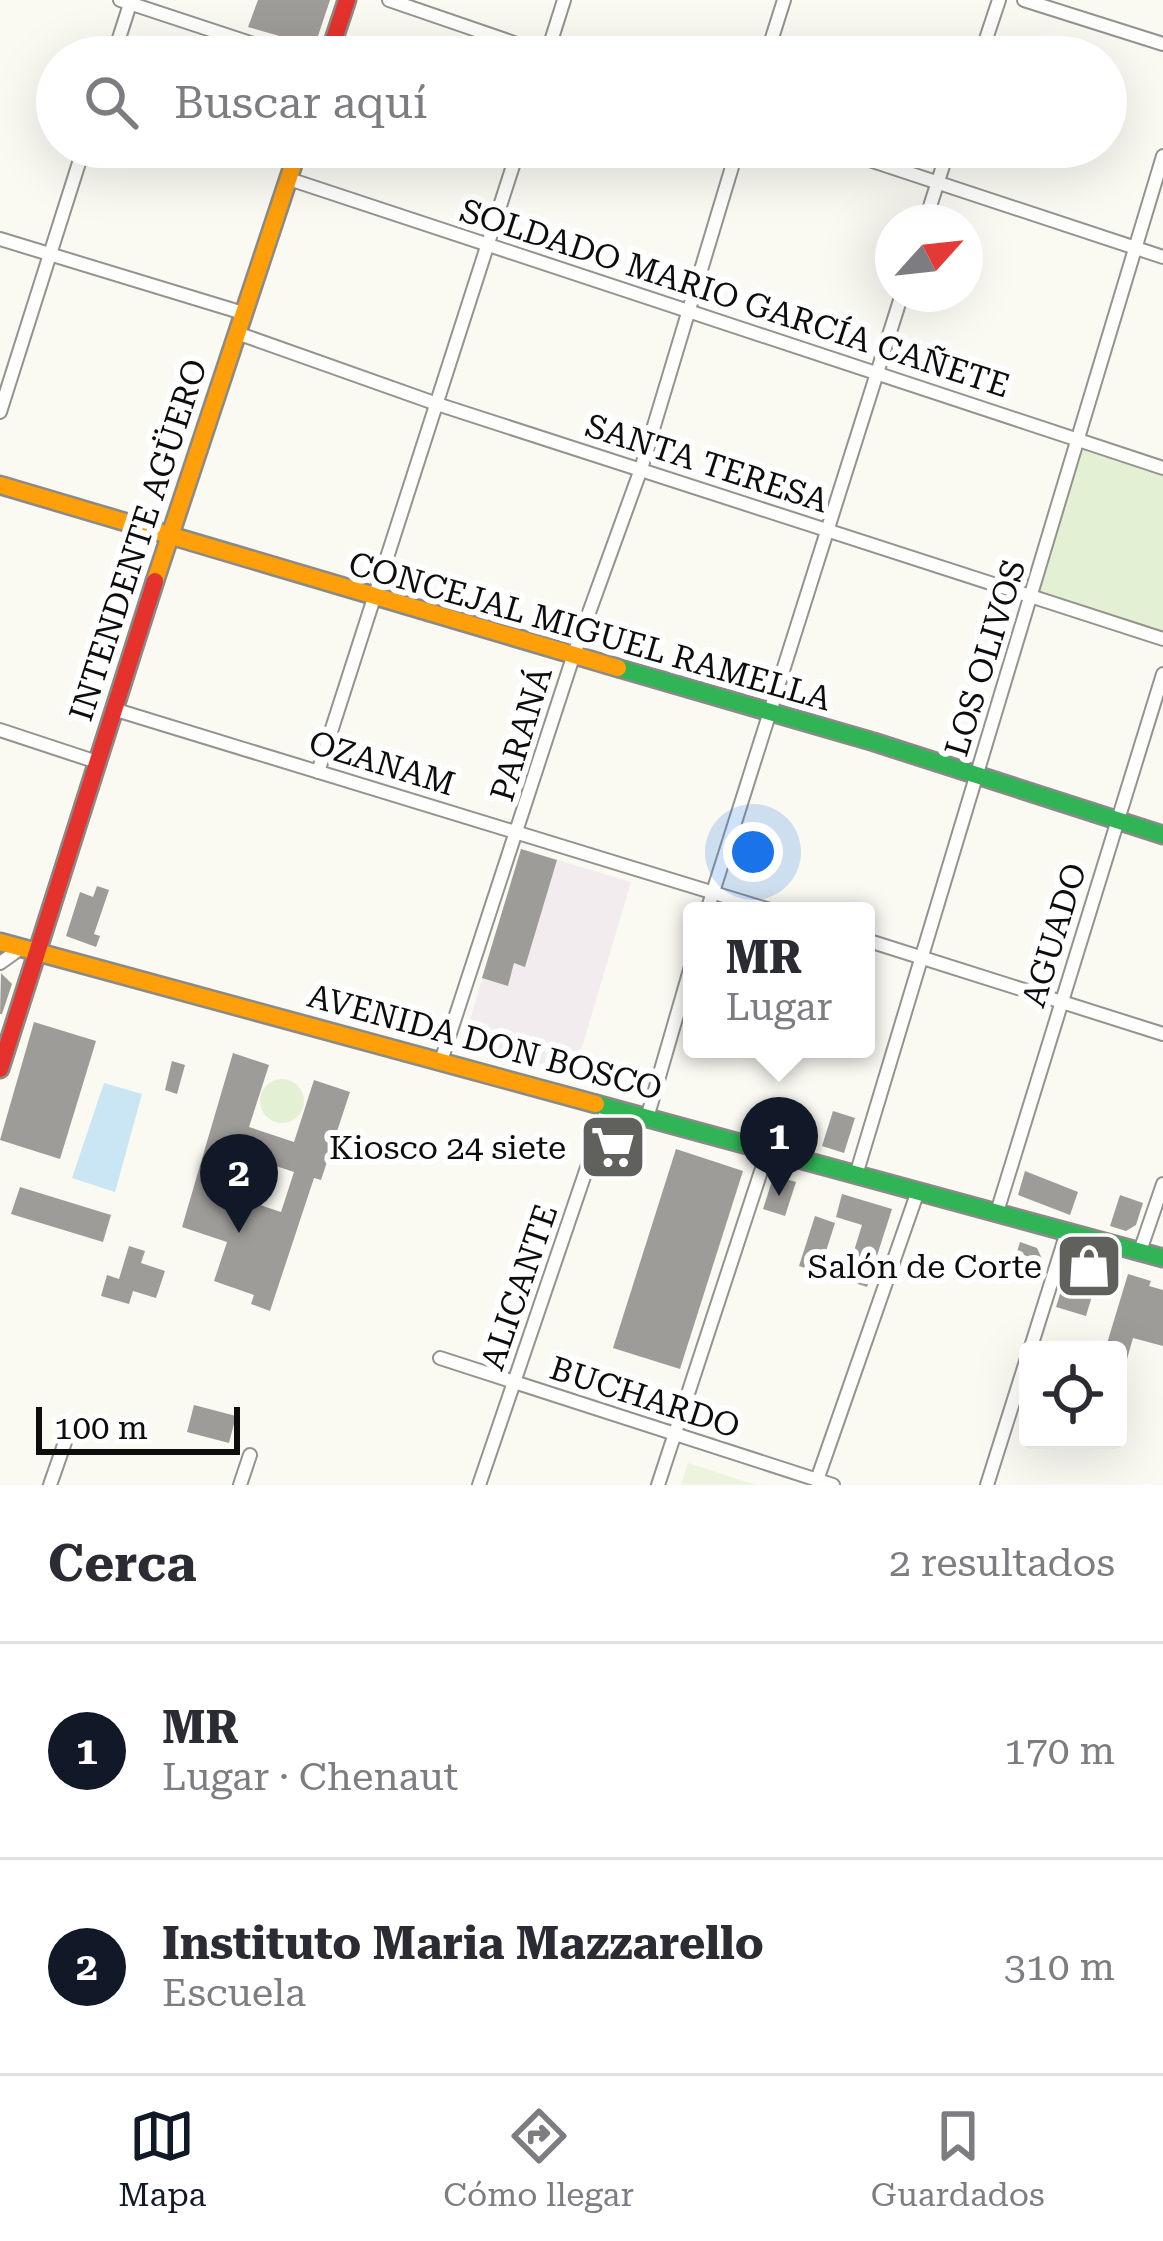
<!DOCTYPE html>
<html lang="es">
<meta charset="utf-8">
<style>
:root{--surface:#fff;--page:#f7f7f7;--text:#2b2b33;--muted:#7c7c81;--line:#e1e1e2;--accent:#111827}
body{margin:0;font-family:"Roboto Serif",serif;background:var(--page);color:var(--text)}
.controls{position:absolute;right:36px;bottom:36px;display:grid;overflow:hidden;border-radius:12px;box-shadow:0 12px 48px #0002}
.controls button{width:108px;height:108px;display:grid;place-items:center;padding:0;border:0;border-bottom:3px solid var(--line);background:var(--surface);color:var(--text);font:60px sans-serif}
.compass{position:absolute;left:875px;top:204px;width:108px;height:108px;border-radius:50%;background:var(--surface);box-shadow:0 12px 48px #0002;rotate:63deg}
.scale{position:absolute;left:36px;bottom:30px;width:204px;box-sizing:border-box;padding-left:12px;border:6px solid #0d0d0d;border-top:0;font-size:33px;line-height:42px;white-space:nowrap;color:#0d0d0d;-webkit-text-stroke:9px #fff;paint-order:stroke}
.you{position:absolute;left:753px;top:852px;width:42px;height:42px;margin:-30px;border:9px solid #fff;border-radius:50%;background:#1a73e8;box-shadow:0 0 0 18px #1a73e833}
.badge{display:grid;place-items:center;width:78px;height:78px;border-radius:50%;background:var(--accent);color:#fff;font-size:39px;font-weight:700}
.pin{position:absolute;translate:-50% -99px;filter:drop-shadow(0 3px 6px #0008)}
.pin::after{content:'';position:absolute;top:63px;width:42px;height:36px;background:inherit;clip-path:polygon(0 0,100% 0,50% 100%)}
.popup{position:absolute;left:683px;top:902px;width:192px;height:156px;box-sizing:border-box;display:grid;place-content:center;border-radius:12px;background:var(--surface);filter:drop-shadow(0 3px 9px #0005);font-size:39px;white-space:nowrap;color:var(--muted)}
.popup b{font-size:45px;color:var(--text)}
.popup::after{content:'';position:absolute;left:50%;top:100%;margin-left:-24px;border:24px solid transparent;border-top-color:var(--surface)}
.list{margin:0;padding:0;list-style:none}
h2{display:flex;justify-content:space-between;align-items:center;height:156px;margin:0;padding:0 48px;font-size:51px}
h2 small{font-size:39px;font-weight:400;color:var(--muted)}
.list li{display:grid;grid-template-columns:78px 1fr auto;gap:36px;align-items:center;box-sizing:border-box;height:216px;padding:0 48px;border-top:3px solid var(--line)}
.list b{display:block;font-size:45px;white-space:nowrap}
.list p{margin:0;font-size:39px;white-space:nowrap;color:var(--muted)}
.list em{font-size:39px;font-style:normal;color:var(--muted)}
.icon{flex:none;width:66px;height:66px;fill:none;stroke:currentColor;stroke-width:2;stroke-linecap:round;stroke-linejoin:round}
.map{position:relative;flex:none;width:1163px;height:1485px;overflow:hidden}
.search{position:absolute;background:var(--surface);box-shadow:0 12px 48px #0002;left:36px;right:36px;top:36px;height:132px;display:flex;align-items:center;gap:30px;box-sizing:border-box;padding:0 42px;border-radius:66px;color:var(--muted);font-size:45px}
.sheet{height:588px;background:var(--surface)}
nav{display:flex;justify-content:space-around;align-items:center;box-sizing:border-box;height:168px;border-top:3px solid var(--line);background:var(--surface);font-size:33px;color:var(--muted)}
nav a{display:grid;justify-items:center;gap:6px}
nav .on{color:var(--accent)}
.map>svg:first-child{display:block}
.industrial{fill:#f2ecef}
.green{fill:#e4f0d3}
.pitch{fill:#edf4dd}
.water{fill:#cae5f3}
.building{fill:#9e9c98;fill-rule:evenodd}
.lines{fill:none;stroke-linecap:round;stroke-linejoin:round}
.street-casing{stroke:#949390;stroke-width:16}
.fast-casing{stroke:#8a8a87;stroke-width:21}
.slow-casing{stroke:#8a8a87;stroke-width:21}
.jam-casing{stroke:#8a8a87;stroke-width:21}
.street{stroke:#fefefd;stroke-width:12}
.fast{stroke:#30b455;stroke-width:16}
.slow{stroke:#ff9f0a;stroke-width:16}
.jam{stroke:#e5322d;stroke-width:16}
.labels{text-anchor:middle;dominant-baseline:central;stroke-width:12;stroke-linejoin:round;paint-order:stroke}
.street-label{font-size:33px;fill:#0d0d0d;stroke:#fff}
.poi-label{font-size:33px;fill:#0d0d0d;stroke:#fff;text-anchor:end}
</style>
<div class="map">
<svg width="1163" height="1485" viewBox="0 0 1163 1485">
<rect width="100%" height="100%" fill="#faf9f2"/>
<polygon class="industrial" points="521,849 631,882 574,1074 464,1040"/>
<g class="green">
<polygon points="1076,439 1163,468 1163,639 1033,597"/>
<circle cx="282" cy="1101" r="22"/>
</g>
<polygon class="pitch" points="688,1463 756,1485 681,1485"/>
<polygon class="water" points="104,1083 142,1094 115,1192 72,1178"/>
<g class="building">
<polygon points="258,0 330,0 318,36 304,43 248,27"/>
<polygon points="521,849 557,860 525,967 514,963 508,986 482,978"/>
<polygon points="97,886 109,890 94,934 100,936 96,947 66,936 80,892 93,897"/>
<polygon points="1,973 12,984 2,1014 0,1014"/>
<polygon points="34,1022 96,1041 60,1159 0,1140"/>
<path d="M 233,1053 L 269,1065 L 249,1127 L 294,1142 L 314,1080 L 350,1092 L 321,1180 L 314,1178 L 270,1311 L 251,1304 L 254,1295 L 214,1281 L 227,1242 L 182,1227 ZM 243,1155 L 294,1172 L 281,1212 L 230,1195 Z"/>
<polygon points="172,1061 185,1065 177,1094 165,1090"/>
<polygon points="833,1111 855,1118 844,1153 822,1146"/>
<polygon points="616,1135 626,1138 620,1158 603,1153 608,1139"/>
<polygon points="676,1149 743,1171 680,1369 613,1348"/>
<polygon points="1025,1171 1078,1192 1070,1215 1018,1195"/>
<polygon points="782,1178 796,1182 785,1216 763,1209 772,1181"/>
<polygon points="20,1187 111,1215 103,1242 11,1214"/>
<polygon points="842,1194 892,1209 867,1287 845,1280 862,1225 836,1217"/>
<polygon points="1120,1195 1143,1203 1136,1225 1126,1231 1110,1226"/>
<polygon points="815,1216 835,1223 819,1273 799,1266"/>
<polygon points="1020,1242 1037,1248 1043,1261 1037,1280 1011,1271"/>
<polygon points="129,1246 145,1251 141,1263 165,1271 156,1298 133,1291 129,1304 101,1296 107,1275 119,1279"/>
<polygon points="1082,1260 1101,1266 1086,1316 1056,1307 1069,1265"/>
<polygon points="1128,1274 1151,1281 1149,1286 1163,1290 1163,1346 1133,1338 1121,1380 1118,1350 1105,1350"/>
<polygon points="194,1405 236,1416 229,1443 187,1432"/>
</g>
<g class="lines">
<g class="street-casing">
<g id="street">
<polyline points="120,0 293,57"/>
<polyline points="389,0 555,57"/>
<polyline points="1024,0 1163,44"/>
<polyline points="113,57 131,1"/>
<polyline points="546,57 564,0"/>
<polyline points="766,57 784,0"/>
<polyline points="980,57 999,0"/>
<polyline points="830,147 1163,257"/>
<polyline points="289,179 1163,468"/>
<polyline points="925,222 949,147"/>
<polyline points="0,239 243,313"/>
<polyline points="237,333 437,404 1163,639"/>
<polyline points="0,412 84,147"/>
<polyline points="113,709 773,911"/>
<polyline points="0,730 97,762"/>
<polyline points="318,772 519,147"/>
<polyline points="707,911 902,294"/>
<polyline points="866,940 1163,1034"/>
<polyline points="0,963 21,948"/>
<polyline points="441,1061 574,654 641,469 738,147"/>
<polyline points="647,1118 692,963"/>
<polyline points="856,1175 1163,156"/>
<polyline points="997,1212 1163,674"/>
<polyline points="1140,1251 1163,1184"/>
<polyline points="1030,1350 1067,1232"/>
<polyline points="440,1358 833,1485"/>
<polyline points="817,1480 918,1191"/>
<polyline points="50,1485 65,1442"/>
<polyline points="240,1485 250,1455"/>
<polyline points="479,1485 608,1106"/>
<polyline points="658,1485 768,1150"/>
<polyline points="987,1485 1028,1355"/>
</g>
</g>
<g class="fast-casing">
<g id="fast">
<polyline points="618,668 874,742 1163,835"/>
<polyline points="596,1104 1163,1258"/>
</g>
</g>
<g class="slow-casing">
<g id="slow">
<polyline points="0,485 618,668"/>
<polyline points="155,581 299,147"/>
<polyline points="0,942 596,1104"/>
</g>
</g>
<g class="jam-casing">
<g id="jam">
<polyline points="328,57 347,0"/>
<polyline points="0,1069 155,581"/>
</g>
</g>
<use href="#street" class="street"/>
<use href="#fast" class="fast"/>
<use href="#slow" class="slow"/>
<use href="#jam" class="jam"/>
</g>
<defs>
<g id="supermarket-square" transform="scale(3.45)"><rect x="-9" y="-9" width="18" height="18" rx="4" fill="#60605d" stroke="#fff"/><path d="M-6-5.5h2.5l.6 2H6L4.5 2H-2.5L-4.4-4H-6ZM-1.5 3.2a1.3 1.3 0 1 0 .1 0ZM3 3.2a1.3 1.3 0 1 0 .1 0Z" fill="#fff"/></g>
<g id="shop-square" transform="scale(3.45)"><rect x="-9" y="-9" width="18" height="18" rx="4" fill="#60605d" stroke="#fff"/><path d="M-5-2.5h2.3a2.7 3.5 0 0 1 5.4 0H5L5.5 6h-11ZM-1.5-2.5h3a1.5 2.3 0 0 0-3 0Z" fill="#fff"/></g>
</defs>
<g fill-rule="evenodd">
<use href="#supermarket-square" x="613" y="1147"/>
<use href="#shop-square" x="1089" y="1266"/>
</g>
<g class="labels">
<g class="street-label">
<text transform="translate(735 298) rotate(18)">SOLDADO MARIO GARCÍA CAÑETE</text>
<text transform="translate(707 463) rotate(18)">SANTA TERESA</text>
<text transform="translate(138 540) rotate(-72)">INTENDENTE AGÜERO</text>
<text transform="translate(590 631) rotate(16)">CONCEJAL MIGUEL RAMELLA</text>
<text transform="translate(985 658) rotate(-73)">LOS OLIVOS</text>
<text transform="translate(521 734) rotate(-73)">PARANÁ</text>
<text transform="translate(382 763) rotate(17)">OZANAM</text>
<text transform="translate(1054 935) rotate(-73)">AGUADO</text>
<text transform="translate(485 1042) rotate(15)">AVENIDA DON BOSCO</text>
<text transform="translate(519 1287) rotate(-71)">ALICANTE</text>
<text transform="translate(645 1397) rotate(18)">BUCHARDO</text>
</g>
<g class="poi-label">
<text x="566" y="1147">Kiosco 24 siete</text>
<text x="1042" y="1266">Salón de Corte</text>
</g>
</g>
</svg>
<div class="controls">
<button><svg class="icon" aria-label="locate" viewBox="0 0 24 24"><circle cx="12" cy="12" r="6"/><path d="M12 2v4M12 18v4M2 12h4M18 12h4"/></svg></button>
</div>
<svg class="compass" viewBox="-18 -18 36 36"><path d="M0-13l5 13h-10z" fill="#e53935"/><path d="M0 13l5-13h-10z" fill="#7c7c81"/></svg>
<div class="scale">100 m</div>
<div class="you"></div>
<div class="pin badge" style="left:779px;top:1196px">1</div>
<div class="popup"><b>MR</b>Lugar</div>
<div class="pin badge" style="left:239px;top:1233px">2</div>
<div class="search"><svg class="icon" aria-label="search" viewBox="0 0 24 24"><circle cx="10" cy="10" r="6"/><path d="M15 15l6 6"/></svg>Buscar aquí</div>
</div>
<section class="sheet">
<h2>Cerca<small>2 resultados</small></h2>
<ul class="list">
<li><span class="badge">1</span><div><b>MR</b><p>Lugar · Chenaut</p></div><em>170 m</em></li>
<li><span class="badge">2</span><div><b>Instituto Maria Mazzarello</b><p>Escuela</p></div><em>310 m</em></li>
</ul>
</section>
<nav>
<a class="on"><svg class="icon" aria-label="map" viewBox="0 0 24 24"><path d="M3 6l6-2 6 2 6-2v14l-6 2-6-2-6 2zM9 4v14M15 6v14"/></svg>Mapa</a>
<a><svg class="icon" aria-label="directions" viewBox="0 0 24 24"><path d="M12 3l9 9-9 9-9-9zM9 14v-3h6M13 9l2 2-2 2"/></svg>Cómo llegar</a>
<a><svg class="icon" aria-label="saved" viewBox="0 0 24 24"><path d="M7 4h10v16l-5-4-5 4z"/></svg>Guardados</a>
</nav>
